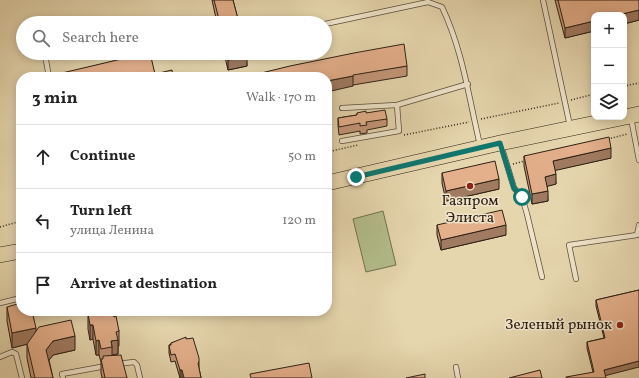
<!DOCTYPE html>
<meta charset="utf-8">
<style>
:root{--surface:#fff;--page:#f2f2f2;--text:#222;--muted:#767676;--line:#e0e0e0}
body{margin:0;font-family:Vollkorn,serif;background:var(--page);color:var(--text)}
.controls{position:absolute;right:12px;top:12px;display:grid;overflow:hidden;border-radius:8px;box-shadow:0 2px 10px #0003}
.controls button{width:36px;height:36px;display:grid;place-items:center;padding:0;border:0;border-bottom:1px solid var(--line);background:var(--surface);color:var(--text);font:20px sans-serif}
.stop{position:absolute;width:12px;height:12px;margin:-9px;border:3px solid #0f766e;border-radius:50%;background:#fff}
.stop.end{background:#0f766e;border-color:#fff;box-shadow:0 1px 4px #0008}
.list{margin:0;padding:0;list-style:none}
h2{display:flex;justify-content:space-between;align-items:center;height:52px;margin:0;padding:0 16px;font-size:17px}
h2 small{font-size:13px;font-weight:400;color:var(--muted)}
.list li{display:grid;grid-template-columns:26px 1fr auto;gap:12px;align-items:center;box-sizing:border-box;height:64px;padding:0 16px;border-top:1px solid var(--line)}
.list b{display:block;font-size:15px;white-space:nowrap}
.list p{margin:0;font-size:13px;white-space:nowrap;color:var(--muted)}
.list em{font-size:13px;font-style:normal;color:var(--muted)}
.icon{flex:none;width:22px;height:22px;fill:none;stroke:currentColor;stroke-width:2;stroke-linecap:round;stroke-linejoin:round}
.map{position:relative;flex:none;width:639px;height:378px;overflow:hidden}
.search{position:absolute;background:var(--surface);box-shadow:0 2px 10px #0003;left:16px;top:16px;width:316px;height:44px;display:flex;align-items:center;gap:10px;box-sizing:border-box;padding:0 14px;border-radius:22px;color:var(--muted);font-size:15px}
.panel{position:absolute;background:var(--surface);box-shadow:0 2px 10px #0003;left:16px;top:72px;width:316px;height:244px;border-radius:16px}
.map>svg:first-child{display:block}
.green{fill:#b3be8c;stroke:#707051}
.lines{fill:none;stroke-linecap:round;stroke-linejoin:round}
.lane-casing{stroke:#5b4e3c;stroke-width:6}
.primary-casing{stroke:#2d2116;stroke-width:16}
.path{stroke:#2d2116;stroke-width:1.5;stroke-dasharray:1 2;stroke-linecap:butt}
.lane{stroke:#efe4ca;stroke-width:4.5}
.primary{stroke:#e6d6ae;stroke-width:15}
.wall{fill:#c49678;stroke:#2d2116}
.shaded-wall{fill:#a07a61;stroke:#2d2116}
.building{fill:#e4af8b;stroke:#2d2116}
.route{stroke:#0f766e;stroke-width:5}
.poi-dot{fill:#8f2418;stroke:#efe4ca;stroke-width:1.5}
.labels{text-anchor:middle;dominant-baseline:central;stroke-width:3;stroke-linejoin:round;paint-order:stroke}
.poi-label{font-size:15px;fill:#2d2116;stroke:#efe4ca}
</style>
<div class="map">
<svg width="639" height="378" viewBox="0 0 639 378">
<rect width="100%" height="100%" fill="#e6d6ae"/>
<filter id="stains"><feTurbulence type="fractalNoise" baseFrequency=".005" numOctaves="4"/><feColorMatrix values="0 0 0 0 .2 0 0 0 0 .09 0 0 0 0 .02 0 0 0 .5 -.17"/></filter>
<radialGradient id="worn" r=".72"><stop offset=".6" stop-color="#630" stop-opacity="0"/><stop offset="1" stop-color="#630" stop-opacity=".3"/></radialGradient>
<polygon class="green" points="383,211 396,265 366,272 353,219"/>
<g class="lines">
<g class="lane-casing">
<g id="lane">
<polyline points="543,0 570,126"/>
<path d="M 325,24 L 428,2 L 442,7 C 463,51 469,99 480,145"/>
<polyline points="45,55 49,77"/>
<polyline points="342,108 397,105 468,84"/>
<polyline points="631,118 639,160"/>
<polyline points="342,141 399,131 397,105"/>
<polyline points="501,145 514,188 522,197 527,214 542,277"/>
<polyline points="576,279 569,245 637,235 639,225"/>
<polyline points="0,303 21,298"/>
<polyline points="0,357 12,352 16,354 22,378"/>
<polyline points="117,364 134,362 137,365 140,378"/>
<polyline points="456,367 458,378"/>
<polyline points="63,378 62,374 106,366"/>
</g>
</g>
<g class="primary-casing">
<g id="primary">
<polyline points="327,183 500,143 639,114"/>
<polyline points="0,255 21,251"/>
</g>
</g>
<g class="path">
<polyline points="624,86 639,83"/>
<polyline points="571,100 594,94"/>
<polyline points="481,119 559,103"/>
<polyline points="404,135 469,122"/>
<polyline points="608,139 627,134"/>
<polyline points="327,152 358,145"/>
<polyline points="513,164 525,161"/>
<polyline points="0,227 21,221"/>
</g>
<use href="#lane" class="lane"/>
<use href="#primary" class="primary"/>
</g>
<g class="wall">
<polygon points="212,0 233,0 239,23 217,23"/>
<polygon points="555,0 639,0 639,20 624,24 624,15 594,15 594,31 565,38"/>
<polygon points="224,53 246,53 247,66 228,70"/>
<polygon points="407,66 407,76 353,85 353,86 327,77"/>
<polygon points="357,113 366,113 387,119 387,126 367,130 367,133 360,134 360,131 339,135 338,126 338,118 357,115"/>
<polygon points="524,156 611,158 555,170 556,184 547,186 548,201 532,204 524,166"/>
<polygon points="442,173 499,189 446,201 442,183"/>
<polygon points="437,225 506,235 441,250 437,235"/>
<polygon points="639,290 605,375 593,372 587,348 587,342 604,338 596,306 596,300"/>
<polygon points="7,307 36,331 75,350 53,355 49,360 53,378 31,378 27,358 27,344 12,348 7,321"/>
<polygon points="92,311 114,317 119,331 119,346 118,346 118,354 112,355 127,378 102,378 101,373 101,362 99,355 96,355 93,339 90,340 88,329 88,314 92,313"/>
<polygon points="186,339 199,362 199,368 201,378 180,378 175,361 171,362 169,353 169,345 171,345 171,343"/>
</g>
<g class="shaded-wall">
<polygon points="639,10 639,20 624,24 624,15 618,15"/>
<polygon points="594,21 594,31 565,38 565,28"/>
<polygon points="247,56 247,66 228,70 228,60"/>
<polygon points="353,76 353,86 327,92 327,81"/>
<polygon points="611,148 611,158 553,171 553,161"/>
<polygon points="556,174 556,184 545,187 545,177"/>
<polygon points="499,179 499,189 446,201 446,191"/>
<polygon points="548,191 548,201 532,204 532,194"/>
<polygon points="506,225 506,235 441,250 441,240"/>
<polygon points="90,325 93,325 93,339 90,340"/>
<polygon points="36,328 36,342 12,348 12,333"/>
<polygon points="75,336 75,350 53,355 46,364 46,350 53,341"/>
<polygon points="99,340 99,355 96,355 96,341"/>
<polygon points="118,340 118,354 112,355 112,347 111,341"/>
<polygon points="639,361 639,367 604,376 604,370"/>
<rect x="180" y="370" width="2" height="8"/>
</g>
<g class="building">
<polygon points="214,0 233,0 239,23 220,23"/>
<polygon points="558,0 639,0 639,10 618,15 594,15 594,21 565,28"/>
<polygon points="404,44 407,66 353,75 353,76 327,81 327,77 245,77 290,66 354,53"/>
<polygon points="147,53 150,53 155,74 172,70 173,77 63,77 62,73"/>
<polygon points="227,53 246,53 247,56 228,60"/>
<polygon points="385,110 387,119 366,122 367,125 360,126 360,123 339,127 338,118 357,115 357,113 366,111 366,113"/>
<polygon points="609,137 611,148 553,161 556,174 545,177 548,191 532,194 524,156"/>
<polygon points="495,161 499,179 446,191 442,173"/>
<polygon points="502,210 506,225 441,240 437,225"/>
<polygon points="639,290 639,361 604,370 606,378 566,378 566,377 594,372 587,342 605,338 596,300"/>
<polygon points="21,303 21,311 32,311 36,328 12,333 7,307"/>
<polygon points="92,311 112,311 114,317 116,316 119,331 116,332 118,340 111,341 112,347 101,349 99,340 96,341 93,325 90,325 88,314 93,313"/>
<polygon points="71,320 75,336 53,341 46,350 53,378 35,378 27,344 39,327"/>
<polygon points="186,337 186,339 193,338 199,358 199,362 198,363 201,378 184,378 182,370 180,370 175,354 171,355 169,345 171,345 171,343"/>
<polygon points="121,355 127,378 105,378 101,359 103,359 103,356"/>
<polygon points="309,363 312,378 251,378 250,374"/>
<polygon points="540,370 542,378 509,378"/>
<polygon points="425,374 425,378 406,378"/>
</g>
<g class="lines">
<polyline class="route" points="356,177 500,143 514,188 522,197"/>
</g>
<g class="poi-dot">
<circle cx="470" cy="186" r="4"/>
<circle cx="620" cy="325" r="4"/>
</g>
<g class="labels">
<g class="poi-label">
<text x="470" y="201">Газпром<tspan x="470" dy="17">Элиста</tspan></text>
<text x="612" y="325" text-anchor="end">Зеленый рынок</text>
</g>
</g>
<rect width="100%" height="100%" filter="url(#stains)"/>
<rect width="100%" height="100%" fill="url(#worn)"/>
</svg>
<div class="controls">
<button>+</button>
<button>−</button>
<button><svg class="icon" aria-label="layers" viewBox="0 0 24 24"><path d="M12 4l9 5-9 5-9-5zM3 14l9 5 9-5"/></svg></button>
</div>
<div class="stop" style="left:522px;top:197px"></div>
<div class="stop end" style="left:356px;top:177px"></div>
<div class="search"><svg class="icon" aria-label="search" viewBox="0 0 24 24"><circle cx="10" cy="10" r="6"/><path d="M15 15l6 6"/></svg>Search here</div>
<section class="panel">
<h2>3 min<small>Walk · 170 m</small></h2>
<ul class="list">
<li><svg class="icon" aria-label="ahead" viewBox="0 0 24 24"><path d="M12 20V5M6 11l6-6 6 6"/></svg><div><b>Continue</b></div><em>50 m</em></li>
<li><svg class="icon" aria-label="left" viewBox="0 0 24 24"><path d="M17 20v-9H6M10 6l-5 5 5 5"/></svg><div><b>Turn left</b><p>улица Ленина</p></div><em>120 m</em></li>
<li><svg class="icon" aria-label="arrive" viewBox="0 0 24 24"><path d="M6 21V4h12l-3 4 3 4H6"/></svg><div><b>Arrive at destination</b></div></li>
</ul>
</section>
</div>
